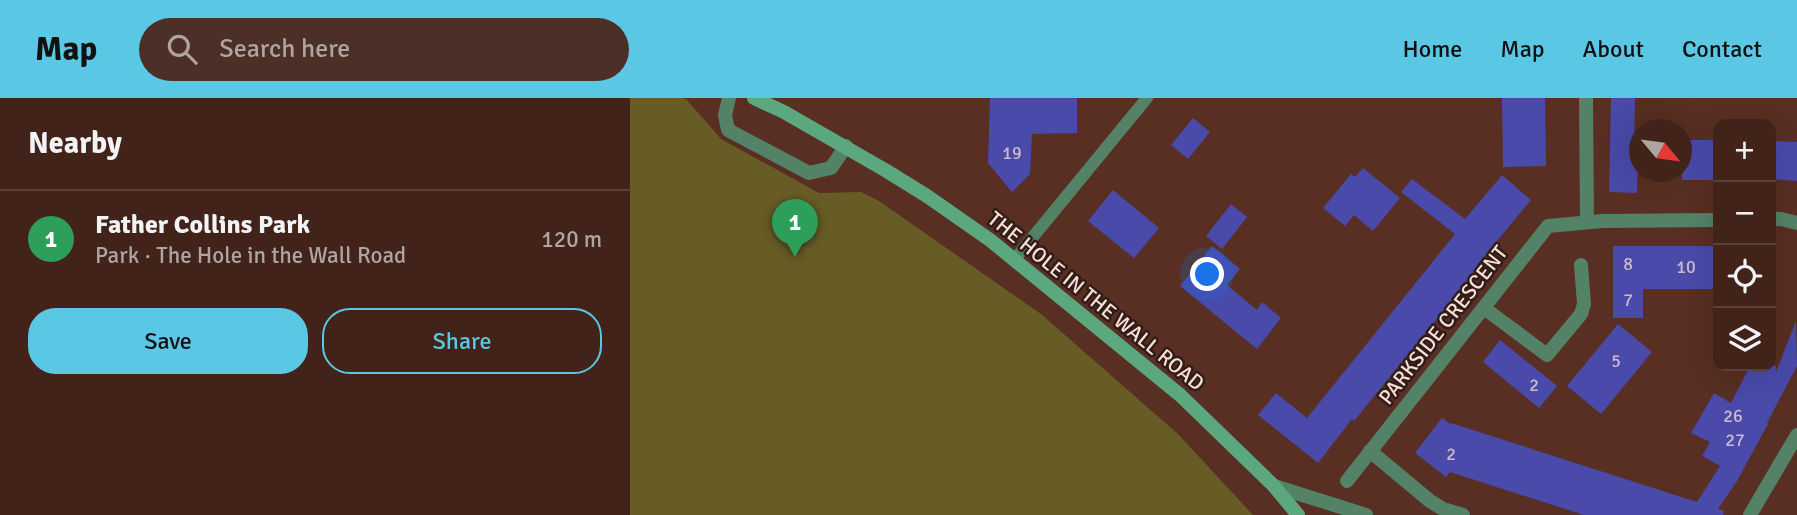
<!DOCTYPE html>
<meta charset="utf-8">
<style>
:root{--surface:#42231a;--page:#4c2f27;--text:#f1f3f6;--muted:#aea4a2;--line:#5a4039;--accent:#5ac8e5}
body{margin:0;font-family:Signika,sans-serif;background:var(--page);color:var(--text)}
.controls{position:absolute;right:21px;top:21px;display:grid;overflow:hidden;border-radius:14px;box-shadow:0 7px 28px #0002}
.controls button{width:63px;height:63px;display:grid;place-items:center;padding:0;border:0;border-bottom:2px solid var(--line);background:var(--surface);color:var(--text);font:35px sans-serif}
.compass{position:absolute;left:999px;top:21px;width:63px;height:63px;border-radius:50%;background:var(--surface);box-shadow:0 7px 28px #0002;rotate:119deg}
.you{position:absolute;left:578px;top:177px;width:24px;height:24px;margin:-18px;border:5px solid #fff;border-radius:50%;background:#1a73e8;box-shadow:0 0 0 10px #1a73e833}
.badge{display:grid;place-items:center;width:46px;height:46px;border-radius:50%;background:var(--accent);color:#fff;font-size:23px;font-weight:700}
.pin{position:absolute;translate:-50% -58px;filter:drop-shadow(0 2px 4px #0008)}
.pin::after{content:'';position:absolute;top:37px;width:24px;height:21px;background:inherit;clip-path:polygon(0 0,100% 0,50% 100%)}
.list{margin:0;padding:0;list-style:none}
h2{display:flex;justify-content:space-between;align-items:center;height:91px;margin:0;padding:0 28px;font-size:30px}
h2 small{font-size:23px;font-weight:400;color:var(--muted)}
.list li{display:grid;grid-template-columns:46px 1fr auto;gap:21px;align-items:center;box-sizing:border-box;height:98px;padding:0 28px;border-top:2px solid var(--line)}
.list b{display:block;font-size:26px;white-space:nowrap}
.list p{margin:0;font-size:23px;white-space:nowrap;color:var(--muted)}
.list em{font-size:23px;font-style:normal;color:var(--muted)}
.actions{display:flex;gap:14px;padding:21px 28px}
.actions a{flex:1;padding:16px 0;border:2px solid var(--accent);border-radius:28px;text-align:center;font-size:24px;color:var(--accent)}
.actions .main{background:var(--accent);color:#111}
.icon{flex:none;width:38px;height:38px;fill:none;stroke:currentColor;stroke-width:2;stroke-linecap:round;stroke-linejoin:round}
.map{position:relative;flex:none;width:1167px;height:417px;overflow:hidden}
header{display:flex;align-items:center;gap:42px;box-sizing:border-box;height:98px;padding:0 35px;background:var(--accent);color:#111}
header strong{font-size:33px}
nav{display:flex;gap:38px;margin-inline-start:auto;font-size:24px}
.search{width:490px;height:63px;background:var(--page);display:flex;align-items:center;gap:18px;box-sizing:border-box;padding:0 24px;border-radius:38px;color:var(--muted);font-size:26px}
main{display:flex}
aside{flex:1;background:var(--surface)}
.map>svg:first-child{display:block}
.green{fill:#675c26}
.building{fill:#494aa9}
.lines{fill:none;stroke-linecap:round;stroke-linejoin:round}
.lane{stroke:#538267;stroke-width:12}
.street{stroke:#538267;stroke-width:14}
.secondary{stroke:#5ba87e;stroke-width:14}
.labels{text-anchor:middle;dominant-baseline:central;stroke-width:5;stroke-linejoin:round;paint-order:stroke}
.number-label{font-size:18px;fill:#cebacc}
.street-label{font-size:21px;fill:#fadfd7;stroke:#301d17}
</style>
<header>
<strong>Map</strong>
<div class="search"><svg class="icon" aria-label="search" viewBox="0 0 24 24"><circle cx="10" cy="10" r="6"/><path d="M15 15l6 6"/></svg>Search here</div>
<nav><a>Home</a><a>Map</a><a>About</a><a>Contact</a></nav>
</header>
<main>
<aside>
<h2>Nearby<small></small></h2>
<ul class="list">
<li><span class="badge" style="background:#2e9e5b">1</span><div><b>Father Collins Park</b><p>Park · The Hole in the Wall Road</p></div><em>120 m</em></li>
</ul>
<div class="actions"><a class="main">Save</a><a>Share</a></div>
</aside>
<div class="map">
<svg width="1167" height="417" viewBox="0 0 1167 417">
<rect width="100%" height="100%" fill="#582f22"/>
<polygon class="green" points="0,0 52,0 57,2 91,41 189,95 231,94 249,103 411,216 548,336 623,417 0,417"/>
<g class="building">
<polygon points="360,0 447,0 447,35 402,36 400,76 382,94 358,65"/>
<polygon points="872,0 915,0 916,68 873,69"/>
<polygon points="981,0 1005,0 1004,49 1008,49 1007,95 979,94"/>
<polygon points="563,20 580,34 558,61 541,47"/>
<rect x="1052" y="42" width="36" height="40"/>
<polygon points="1141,43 1167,44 1167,83 1141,81"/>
<polygon points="733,70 770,100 743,133 724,117 715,128 693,110 721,76 725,79"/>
<polygon points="872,77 901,102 847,167 849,169 724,323 722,321 688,365 628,317 646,295 677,320 825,136 771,94 782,81 835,121"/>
<polygon points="483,92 529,130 504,160 458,123"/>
<polygon points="601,106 617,119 592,151 576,138"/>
<polygon points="582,148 610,171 597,187 627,212 632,204 651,220 627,251 550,188"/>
<polygon points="983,148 1088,148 1088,191 1013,191 1013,220 983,220"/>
<polygon points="1166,223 1167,268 1137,325 1138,326 1107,383 1088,411 1094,413 1093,417 954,417 820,374 816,379 785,355 812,320 820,326 821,325 1067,404 1090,368 1072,358 1080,344 1061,335 1084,295 1101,305 1120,268 1146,268 1146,274"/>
<polygon points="988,226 1022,254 971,316 937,288"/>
<polygon points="870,242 927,288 909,310 853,264"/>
</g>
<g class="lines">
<polyline class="lane" points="384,162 517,0"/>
<g class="street">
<polyline points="99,0 95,17 98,32 179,75 201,70 216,48"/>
<polyline points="956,0 957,124"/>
<polyline points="1141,121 1151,121 1167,125"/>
<polyline points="854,210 917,257 951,216 954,206 951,167"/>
<polyline points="740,353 800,403 813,411 833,417"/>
<polyline points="717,383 918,128 973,123 1088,122"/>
<polyline points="644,388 736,417"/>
<polyline points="1120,417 1167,337"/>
</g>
<polyline class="secondary" points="124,0 154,14 255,72 297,98 360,142 550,297 644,388 668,417"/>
</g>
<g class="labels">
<g class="number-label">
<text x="382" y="55">19</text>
<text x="998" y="166">8</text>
<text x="1056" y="169">10</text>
<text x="998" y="202">7</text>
<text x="986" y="263">5</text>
<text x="904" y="287">2</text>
<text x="1103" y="318">26</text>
<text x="1105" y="342">27</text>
<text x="821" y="356">2</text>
</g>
<g class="street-label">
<text transform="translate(466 203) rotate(39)">THE HOLE IN THE WALL ROAD</text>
<text transform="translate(813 227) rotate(-52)">PARKSIDE CRESCENT</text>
</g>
</g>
</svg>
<div class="controls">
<button>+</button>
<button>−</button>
<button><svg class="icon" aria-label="locate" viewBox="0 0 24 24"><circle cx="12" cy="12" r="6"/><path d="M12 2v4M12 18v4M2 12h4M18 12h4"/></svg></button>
<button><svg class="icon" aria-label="layers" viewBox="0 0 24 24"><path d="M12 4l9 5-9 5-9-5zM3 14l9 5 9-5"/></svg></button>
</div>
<svg class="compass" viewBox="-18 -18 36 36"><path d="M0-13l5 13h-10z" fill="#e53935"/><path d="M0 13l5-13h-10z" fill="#aea4a2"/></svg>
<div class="you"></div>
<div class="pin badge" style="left:165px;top:159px;background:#2e9e5b">1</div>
</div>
</main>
